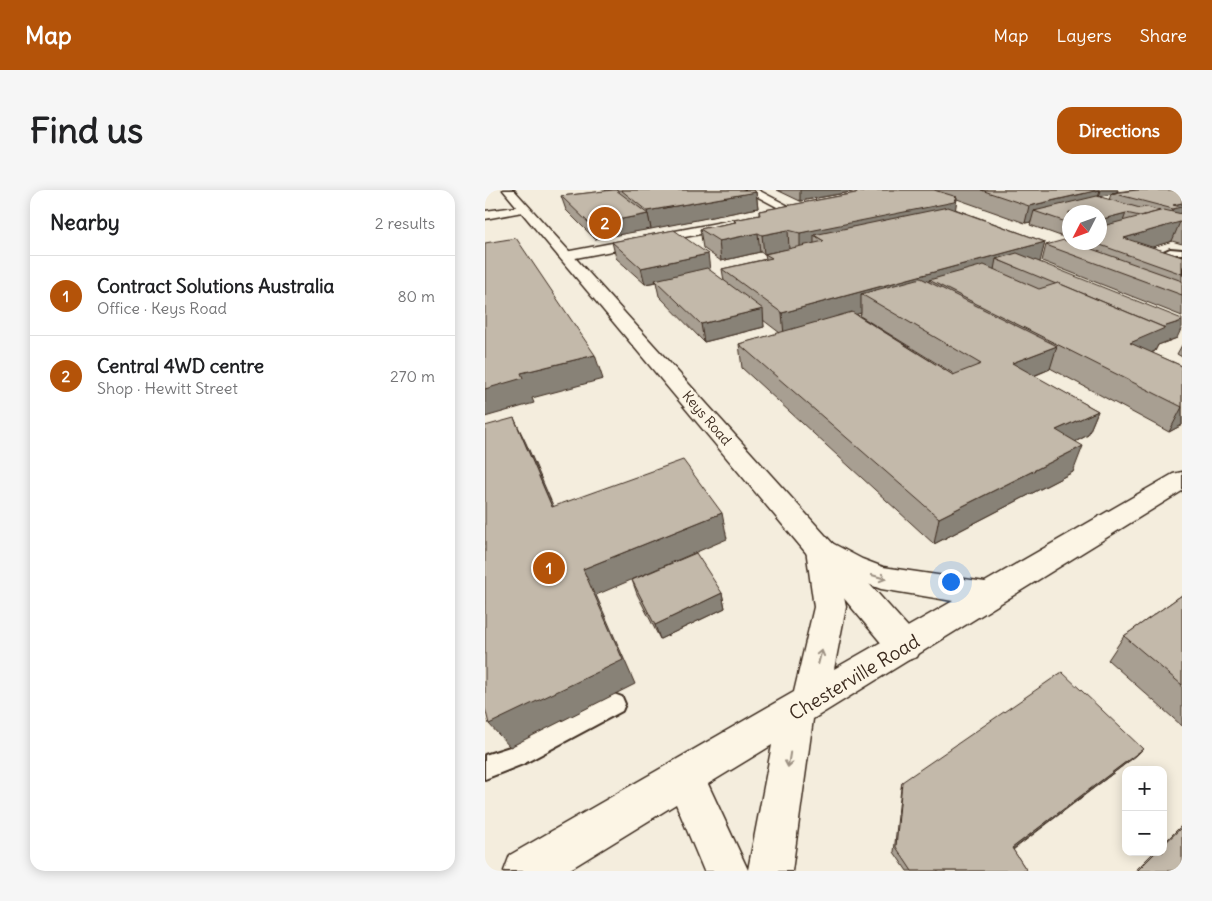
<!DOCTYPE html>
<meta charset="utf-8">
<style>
:root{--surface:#fff;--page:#f6f6f6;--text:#202124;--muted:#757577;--line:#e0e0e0;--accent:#b45309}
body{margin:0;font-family:Delius,sans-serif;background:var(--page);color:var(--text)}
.controls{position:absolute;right:15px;bottom:15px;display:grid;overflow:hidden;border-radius:10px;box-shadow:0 2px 12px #0003}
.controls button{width:45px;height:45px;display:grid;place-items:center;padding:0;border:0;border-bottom:1px solid var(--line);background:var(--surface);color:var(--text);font:25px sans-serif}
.compass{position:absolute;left:577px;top:15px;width:45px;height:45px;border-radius:50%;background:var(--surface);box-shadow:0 2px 12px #0003;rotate:228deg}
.you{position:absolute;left:465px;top:391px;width:18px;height:18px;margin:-12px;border:4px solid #fff;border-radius:50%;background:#1a73e8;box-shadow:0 0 0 8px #1a73e833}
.badge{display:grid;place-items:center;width:32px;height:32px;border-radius:50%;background:var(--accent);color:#fff;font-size:16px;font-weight:700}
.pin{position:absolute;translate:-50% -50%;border:2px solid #fff;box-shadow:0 1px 5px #0006}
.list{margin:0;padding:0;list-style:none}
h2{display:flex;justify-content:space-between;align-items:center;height:65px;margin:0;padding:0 20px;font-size:21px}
h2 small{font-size:16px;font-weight:400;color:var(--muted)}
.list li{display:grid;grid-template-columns:32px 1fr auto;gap:15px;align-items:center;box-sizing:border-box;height:80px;padding:0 20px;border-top:1px solid var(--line)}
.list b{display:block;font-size:19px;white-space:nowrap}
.list p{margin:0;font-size:16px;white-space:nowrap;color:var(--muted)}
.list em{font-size:16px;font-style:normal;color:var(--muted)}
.map{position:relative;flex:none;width:697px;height:681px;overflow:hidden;border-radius:15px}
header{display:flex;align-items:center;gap:30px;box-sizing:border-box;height:70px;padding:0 25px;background:var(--accent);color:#fff}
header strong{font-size:24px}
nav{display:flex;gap:28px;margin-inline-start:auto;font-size:18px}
.intro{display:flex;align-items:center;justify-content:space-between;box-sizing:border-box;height:120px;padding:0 30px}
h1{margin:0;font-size:35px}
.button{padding:12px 22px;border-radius:15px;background:var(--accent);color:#fff;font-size:18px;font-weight:700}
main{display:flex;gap:30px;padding:0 30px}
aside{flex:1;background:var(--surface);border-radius:15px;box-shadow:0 2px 12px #0003}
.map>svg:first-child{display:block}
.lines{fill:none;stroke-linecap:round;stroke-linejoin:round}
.service-casing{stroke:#3b2a1e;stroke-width:4}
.minor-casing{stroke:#3b2a1e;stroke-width:3}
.tertiary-casing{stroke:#3b2a1e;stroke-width:3}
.secondary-casing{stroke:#3b2a1e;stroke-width:3}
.service{fill:#fcf5e5;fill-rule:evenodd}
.minor{fill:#fcf5e5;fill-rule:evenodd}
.tertiary{fill:#fcf5e5;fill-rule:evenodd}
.secondary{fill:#fcf5e5;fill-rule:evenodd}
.wall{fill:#a89f92;stroke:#3b2a1e;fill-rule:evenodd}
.shaded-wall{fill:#888277;stroke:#3b2a1e}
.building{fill:#c3b9aa;stroke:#3b2a1e}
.oneway{stroke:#9c9082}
.labels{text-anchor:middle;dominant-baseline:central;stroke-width:4.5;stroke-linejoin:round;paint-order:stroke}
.far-street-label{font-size:14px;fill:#3b2a1e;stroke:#fcf5e5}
.near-street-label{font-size:19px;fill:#3b2a1e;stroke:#fcf5e5}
</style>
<header>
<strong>Map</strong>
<nav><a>Map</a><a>Layers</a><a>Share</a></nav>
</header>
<div class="intro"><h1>Find us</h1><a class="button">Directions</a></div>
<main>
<aside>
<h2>Nearby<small>2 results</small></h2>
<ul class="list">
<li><span class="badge">1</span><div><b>Contract Solutions Australia</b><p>Office · Keys Road</p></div><em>80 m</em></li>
<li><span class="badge">2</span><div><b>Central 4WD centre</b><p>Shop · Hewitt Street</p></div><em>270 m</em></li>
</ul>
</aside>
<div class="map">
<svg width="697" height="681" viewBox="0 0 697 681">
<rect width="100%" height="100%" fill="#f4eddd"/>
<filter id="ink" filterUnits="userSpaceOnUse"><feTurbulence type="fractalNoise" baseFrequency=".02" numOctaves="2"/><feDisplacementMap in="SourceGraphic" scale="10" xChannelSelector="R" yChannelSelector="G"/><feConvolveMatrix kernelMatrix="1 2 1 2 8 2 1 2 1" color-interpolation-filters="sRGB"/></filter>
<g filter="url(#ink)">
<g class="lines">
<g class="service-casing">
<g id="service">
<polygon points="685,59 697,60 697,64 689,64 674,69 697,78 697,84 669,74 665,68"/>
<polygon points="129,504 137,507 140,514 137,521 38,574 0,589 0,565 25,557"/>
</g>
</g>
<g class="minor-casing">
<g id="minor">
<polygon points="260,0 273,0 315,22 313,24 305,24"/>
<polygon points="39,16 43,17 43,21 0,29 0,21"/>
<polygon points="253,29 257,30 259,33 257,36 80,70 73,66 80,62"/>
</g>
</g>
<g class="tertiary-casing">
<polygon id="tertiary" points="18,0 29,0 432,447 437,457 432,467 420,471 408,467"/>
</g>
<g class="secondary-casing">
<path id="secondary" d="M 697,282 L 697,301 L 328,529 L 307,681 L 219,681 L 191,614 L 82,681 L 19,681 L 25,665 L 309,502 L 329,417 L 321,359 L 325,352 L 335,349 L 345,352 L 377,369 L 398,377 L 500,392 L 688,284 ZM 354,383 L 396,399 L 468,411 L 349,479 L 361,417 ZM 287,555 L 263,680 L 223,594 Z"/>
</g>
<use href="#service" class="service"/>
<use href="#minor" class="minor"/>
<use href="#tertiary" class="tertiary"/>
<use href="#secondary" class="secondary"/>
</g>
<g class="wall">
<polygon points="120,0 268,0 271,2 273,18 110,49 81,20 76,6 121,1"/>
<polygon points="292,0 377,0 315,11"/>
<path d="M 387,0 L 633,0 L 632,2 L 647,0 L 697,0 L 697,54 L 687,51 L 666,57 L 697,67 L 697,126 L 557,71 L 561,55 L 584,51 L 584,49 L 545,35 L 546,32 L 540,33 L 472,9 L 470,19 L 560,52 L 554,72 L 692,148 L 673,155 L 670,161 L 667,163 L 697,176 L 697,235 L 684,242 L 565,178 L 565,179 L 549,186 L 613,221 L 603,245 L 590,252 L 588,282 L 449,354 L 257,178 L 254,154 L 295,143 L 278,130 L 279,137 L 219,152 L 174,106 L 171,92 L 160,94 L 131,68 L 127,52 L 225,80 L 224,80 L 239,91 L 237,79 L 281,69 L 280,64 L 287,62 L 279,64 L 275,62 L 236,71 L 218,58 L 215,39 L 250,32 L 249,30 L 274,25 L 274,21 ZM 626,4 L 624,10 L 614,7 ZM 584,22 L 614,52 L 584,52 ZM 376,123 L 375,126 L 469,184 L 468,185 L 371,124 Z"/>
<polygon points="697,155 697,167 692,164"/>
<polygon points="147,390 237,403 240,418 175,449 152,404"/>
<polygon points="697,405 697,536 623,470 639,446"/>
<polygon points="658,559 652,565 528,660 542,681 422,681 409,662 416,598 417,592"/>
<polygon points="697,635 697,681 650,681 669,662 678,662 678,654"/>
</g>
<g class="shaded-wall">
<polygon points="315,0 377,0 315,11"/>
<polygon points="615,0 610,17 549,21 546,32 540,33 544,16"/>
<polygon points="616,0 633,0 632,2 627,3 626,4 614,7"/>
<polygon points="271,2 273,18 166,39 162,21"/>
<polygon points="472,7 470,24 339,51 329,45 329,59 315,62 315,43"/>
<polygon points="697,13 697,21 694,29 695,32 687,51 642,65 639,48 681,36 688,19 688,15"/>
<polygon points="641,23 636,37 614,43 614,30"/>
<polygon points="163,24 166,39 110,49 106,35"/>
<polygon points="303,40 304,59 279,64 277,45"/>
<polygon points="273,43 275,62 236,71 234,51"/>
<polygon points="560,52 555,72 533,78 511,69 508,85 444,90 443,104 376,104 376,123 299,145 297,123"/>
<polygon points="223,64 225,80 172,92 170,90 171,92 160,94 156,78"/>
<polygon points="278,119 279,137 219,152 216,134"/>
<polygon points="697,131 697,137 692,148 673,155 670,161 635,176 645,153 678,137"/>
<polygon points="572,156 565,179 521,197 527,173"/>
<polygon points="110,165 118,189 47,208 49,213 0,227 0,199 36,183"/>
<polygon points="697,217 697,235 684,242"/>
<polygon points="613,221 603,245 563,266 571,240"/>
<polygon points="29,228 41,253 80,343 67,317"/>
<polygon points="598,256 588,282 449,354 454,328"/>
<polygon points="237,323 242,349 111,405 150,494 25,557 4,534 98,379"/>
<polygon points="237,403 240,418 175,449 170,435"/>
<polygon points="658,559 652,565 523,663 527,658"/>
</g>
<g class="building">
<polygon points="128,0 131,0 163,24 106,35 76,6"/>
<polygon points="136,0 268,0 271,2 162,21"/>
<polygon points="387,0 449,0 472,7 469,12 315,43 303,40 277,45 273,43 234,51 215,39 251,32 249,30 275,25 274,21"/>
<polygon points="496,0 614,0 544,16"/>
<polygon points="652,0 697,0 697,13 688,15 696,17 688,19 627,3"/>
<polygon points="612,6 655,18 662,17 675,21 655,26 641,23 614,30 614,22 584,22 584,33 549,21"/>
<polygon points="463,17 560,52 297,123 237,79 287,68 280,64 339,51 329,45"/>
<polygon points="679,20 697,24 697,33 695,32 639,48 697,67 697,84 607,52 614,52 614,37"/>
<polygon points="189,40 223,64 156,78 127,52"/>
<polygon points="31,48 110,165 36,183 38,188 0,199 0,53"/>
<polygon points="579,50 584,52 587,52 697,91 697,105 561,55"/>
<polygon points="532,63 697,129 697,131 678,137 573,93 571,94 511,69"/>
<polygon points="499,75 554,99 573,93 680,138 645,153 697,176 697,217 444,90"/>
<polygon points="222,78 278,119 216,134 170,90"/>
<polygon points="436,88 572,156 527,173 613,221 571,240 598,256 454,328 254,154 367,122 468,185 496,174 376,104"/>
<polygon points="29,228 67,317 198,270 237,323 98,379 138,470 4,534 0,518 0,236"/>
<polygon points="211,363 237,403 170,435 147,390"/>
<polygon points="697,405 697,495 639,446"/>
<polygon points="577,482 658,559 527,658 542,681 427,681 411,657 417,592"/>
<polygon points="697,637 697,681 652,681 671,662 678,662 678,655"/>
</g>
<defs><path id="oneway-shaft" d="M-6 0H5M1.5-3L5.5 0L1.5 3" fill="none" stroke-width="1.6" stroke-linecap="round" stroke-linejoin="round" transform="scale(1.25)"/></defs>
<g class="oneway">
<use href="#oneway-shaft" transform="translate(394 387) rotate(16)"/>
<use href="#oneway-shaft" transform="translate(335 467) rotate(-76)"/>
<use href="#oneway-shaft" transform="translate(304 570) rotate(99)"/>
</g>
</g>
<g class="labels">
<g class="far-street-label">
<text transform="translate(222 228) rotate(49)">Keys Road</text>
</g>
<g class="near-street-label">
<text transform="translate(369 487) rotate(-31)">Chesterville Road</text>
</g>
</g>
</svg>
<div class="controls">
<button>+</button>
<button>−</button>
</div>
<svg class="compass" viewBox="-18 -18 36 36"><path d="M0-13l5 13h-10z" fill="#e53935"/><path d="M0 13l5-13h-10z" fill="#757577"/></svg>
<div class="you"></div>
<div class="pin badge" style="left:64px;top:378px">1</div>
<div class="pin badge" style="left:120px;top:33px">2</div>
</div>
</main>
